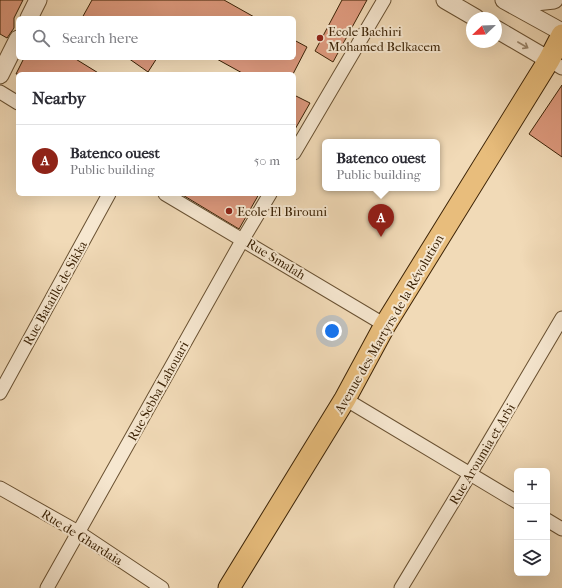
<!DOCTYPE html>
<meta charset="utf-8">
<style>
:root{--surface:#fff;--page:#f2f2f3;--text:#2b2b33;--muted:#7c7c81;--line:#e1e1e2;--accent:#8f2418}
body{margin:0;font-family:"IM FELL French Canon",serif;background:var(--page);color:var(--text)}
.controls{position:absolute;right:12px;bottom:12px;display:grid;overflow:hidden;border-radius:6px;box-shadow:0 4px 16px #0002}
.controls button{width:36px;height:36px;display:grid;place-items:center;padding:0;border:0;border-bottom:1px solid var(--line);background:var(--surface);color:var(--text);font:20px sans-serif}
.compass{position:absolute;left:466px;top:12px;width:36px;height:36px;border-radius:50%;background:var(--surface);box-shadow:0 4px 16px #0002;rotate:247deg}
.you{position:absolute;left:332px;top:331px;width:14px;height:14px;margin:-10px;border:3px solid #fff;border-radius:50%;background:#1a73e8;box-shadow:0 0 0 6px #1a73e833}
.badge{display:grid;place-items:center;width:26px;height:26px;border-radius:50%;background:var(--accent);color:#fff;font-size:13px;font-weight:700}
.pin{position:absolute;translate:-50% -33px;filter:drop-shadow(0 1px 2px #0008)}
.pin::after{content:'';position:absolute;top:21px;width:14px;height:12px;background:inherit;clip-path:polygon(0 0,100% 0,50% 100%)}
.popup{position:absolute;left:322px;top:139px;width:118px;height:52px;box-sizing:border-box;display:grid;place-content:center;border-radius:6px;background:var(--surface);filter:drop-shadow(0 1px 3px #0005);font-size:13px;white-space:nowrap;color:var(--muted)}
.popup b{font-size:15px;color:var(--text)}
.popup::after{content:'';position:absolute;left:50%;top:100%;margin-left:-8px;border:8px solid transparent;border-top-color:var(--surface)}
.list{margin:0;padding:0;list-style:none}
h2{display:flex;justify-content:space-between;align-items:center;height:52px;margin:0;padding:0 16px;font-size:17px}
h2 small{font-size:13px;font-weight:400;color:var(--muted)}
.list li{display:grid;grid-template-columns:26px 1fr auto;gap:12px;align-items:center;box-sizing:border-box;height:72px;padding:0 16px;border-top:1px solid var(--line)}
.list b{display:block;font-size:15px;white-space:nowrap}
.list p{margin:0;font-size:13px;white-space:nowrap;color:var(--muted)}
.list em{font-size:13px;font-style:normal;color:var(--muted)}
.icon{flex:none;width:22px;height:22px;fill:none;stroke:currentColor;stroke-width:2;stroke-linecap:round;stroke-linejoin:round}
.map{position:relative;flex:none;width:562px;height:588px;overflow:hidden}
.search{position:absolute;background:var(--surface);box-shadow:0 4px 16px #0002;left:16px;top:16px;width:280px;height:44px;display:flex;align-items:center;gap:10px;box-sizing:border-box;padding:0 14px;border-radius:6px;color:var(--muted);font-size:15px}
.panel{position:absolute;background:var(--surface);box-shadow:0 4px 16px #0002;left:16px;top:72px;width:280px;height:124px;border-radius:6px}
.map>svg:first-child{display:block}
.building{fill:#dd997d;stroke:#3c2306}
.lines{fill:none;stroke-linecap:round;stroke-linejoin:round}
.minor-casing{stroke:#695132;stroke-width:15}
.tertiary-casing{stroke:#695132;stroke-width:19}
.primary-casing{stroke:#3c2306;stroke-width:23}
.minor{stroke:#f6e7d0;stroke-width:13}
.tertiary{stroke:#f6e7d0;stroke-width:17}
.primary{stroke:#e8bd7c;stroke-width:21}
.oneway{stroke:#99856b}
.poi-dot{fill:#8f2418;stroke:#f6e7d0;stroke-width:1.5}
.labels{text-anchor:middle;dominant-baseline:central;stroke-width:4;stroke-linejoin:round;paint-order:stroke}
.poi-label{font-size:13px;fill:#3c2306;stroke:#f6e7d0;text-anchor:start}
.street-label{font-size:13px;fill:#3c2306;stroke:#f6e7d0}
</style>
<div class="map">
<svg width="562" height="588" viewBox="0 0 562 588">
<rect width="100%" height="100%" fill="#f1dab7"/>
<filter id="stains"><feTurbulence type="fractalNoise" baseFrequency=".005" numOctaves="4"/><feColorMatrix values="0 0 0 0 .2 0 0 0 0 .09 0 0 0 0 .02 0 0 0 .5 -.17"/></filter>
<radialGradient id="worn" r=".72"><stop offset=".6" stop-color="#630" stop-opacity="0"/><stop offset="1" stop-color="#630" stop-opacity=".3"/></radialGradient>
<g class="building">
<polygon points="0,0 23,0 14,18 14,28 7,38 0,34"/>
<polygon points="92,0 224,0 256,18 82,18"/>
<polygon points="342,0 367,0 333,62 315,51"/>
<polygon points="294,40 307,47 293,74 244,74 215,58 294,58"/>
<polygon points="24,58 74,58 100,74 16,74"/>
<polygon points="128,58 157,58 148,72"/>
<polygon points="562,85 562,157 529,134"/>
<polygon points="294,95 310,103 294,131"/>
<polygon points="181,194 259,194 239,229"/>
</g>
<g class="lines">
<g class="minor-casing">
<g id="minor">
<polyline points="549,60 562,68"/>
<polyline points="0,92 18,103"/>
<polyline points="294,153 384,0"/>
<polyline points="165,194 385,325"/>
<polyline points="0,393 109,194"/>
<polyline points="345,399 517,502"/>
<polyline points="0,488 78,532 162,588"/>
<polyline points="547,520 562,529"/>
<polyline points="47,588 243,239 270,194"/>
<polyline points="401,588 470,474 562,318"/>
</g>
</g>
<g class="tertiary-casing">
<g id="tertiary">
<polyline points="445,0 476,18"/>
<polyline points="504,0 562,32"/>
<polyline points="512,0 526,3 554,0"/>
<polyline points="29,18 38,0"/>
<polyline points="496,29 549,60"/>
<polyline points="0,75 18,39"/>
</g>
</g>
<g class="primary-casing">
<polyline id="primary" points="229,588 345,399 385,325 549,60 562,35"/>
</g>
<use href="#minor" class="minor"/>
<use href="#tertiary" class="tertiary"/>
<use href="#primary" class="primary"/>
</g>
<defs><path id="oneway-shaft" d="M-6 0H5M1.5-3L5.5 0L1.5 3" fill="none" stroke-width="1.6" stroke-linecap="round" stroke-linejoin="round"/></defs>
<use class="oneway" href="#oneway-shaft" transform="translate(523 45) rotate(30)"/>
<g class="poi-dot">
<circle cx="320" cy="38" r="4"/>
<circle cx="229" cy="211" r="4"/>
</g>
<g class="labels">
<g class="poi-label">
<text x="328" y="31">Ecole Bachiri<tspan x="328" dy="15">Mohamed Belkacem</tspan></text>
<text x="237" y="211">Ecole El Birouni</text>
</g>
<g class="street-label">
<text transform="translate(276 259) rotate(31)">Rue Smalah</text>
<text transform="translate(55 293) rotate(-61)">Rue Bataille de Sikka</text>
<text transform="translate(389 324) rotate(-60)">Avenue des Martyrs de la Révolution</text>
<text transform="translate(158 391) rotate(-61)">Rue Sebba Lahouari</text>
<text transform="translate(482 454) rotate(-59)">Rue Aroumia et Arbi</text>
<text transform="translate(82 537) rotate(32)">Rue de Ghardaia</text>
</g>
</g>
<rect width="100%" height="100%" filter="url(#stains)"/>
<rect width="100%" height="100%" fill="url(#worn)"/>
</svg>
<div class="controls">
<button>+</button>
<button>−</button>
<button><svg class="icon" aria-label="layers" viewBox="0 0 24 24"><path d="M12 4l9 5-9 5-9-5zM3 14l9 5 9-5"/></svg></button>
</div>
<svg class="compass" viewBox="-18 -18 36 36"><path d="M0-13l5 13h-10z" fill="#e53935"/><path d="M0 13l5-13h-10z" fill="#7c7c81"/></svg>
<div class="you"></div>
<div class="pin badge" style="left:381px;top:237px">A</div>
<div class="popup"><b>Batenco ouest</b>Public building</div>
<div class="search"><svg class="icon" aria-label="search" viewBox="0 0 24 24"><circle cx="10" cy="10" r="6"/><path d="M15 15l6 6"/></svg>Search here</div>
<section class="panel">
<h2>Nearby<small></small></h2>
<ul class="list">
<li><span class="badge">A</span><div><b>Batenco ouest</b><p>Public building</p></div><em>50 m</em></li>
</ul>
</section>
</div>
